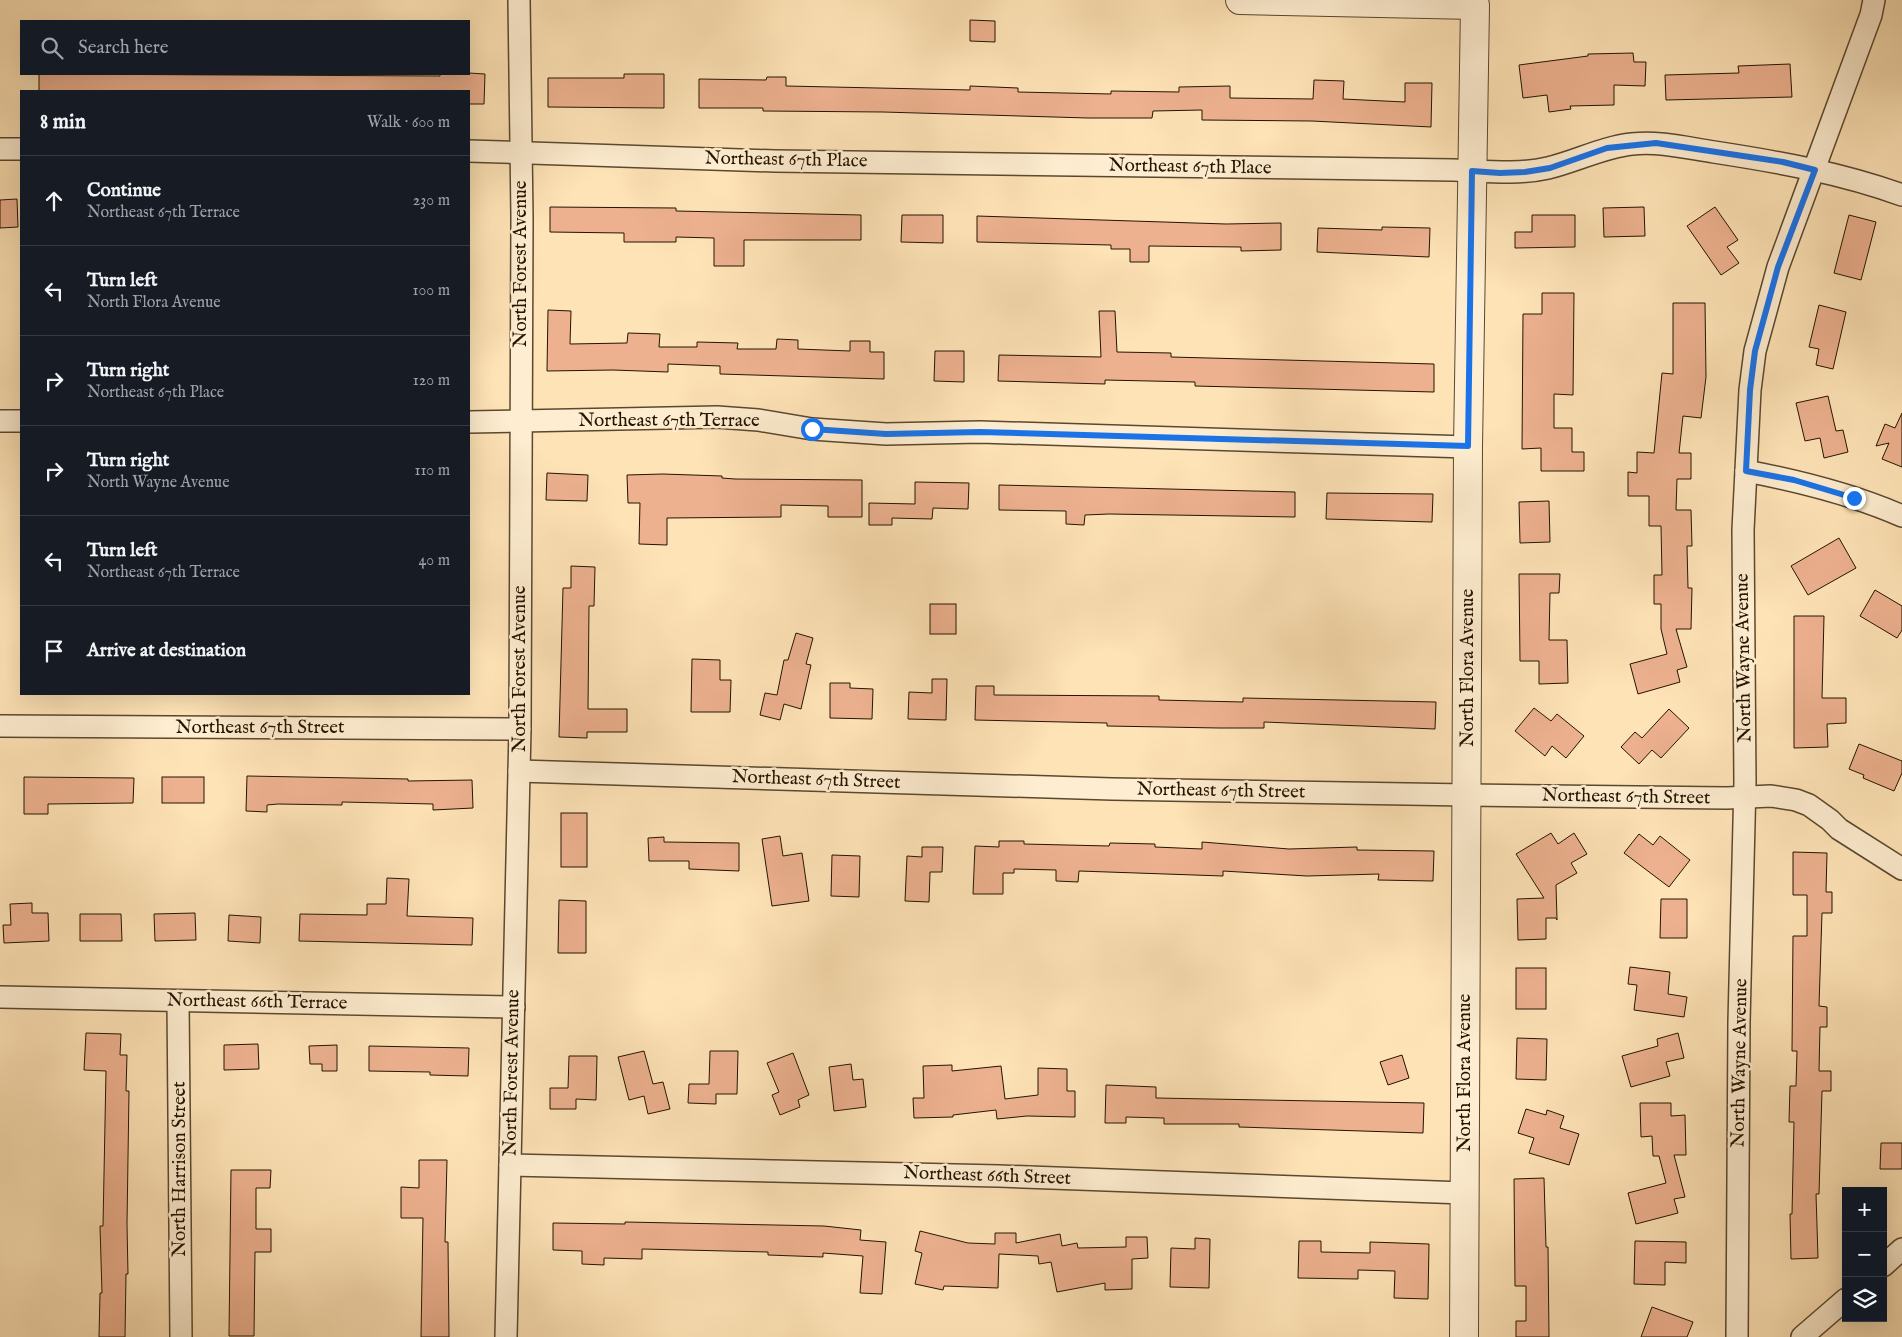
<!DOCTYPE html>
<meta charset="utf-8">
<style>
:root{--surface:#171b24;--page:#242831;--text:#f1f3f6;--muted:#9ea1a6;--line:#363941}
body{margin:0;font-family:"IM FELL English",serif;background:var(--page);color:var(--text)}
.controls{position:absolute;right:15px;bottom:15px;display:grid;overflow:hidden;border-radius:0px;box-shadow:0 5px 20px #0002}
.controls button{width:45px;height:45px;display:grid;place-items:center;padding:0;border:0;border-bottom:1px solid var(--line);background:var(--surface);color:var(--text);font:25px sans-serif}
.stop{position:absolute;width:15px;height:15px;margin:-11px;border:4px solid #1a73e8;border-radius:50%;background:#fff}
.stop.end{background:#1a73e8;border-color:#fff;box-shadow:0 1px 5px #0008}
.list{margin:0;padding:0;list-style:none}
h2{display:flex;justify-content:space-between;align-items:center;height:65px;margin:0;padding:0 20px;font-size:21px}
h2 small{font-size:16px;font-weight:400;color:var(--muted)}
.list li{display:grid;grid-template-columns:32px 1fr auto;gap:15px;align-items:center;box-sizing:border-box;height:90px;padding:0 20px;border-top:1px solid var(--line)}
.list b{display:block;font-size:19px;white-space:nowrap}
.list p{margin:0;font-size:16px;white-space:nowrap;color:var(--muted)}
.list em{font-size:16px;font-style:normal;color:var(--muted)}
.icon{flex:none;width:28px;height:28px;fill:none;stroke:currentColor;stroke-width:2;stroke-linecap:round;stroke-linejoin:round}
.map{position:relative;flex:none;width:1902px;height:1337px;overflow:hidden}
.search{position:absolute;background:var(--surface);box-shadow:0 5px 20px #0002;left:20px;top:20px;width:450px;height:55px;display:flex;align-items:center;gap:12px;box-sizing:border-box;padding:0 18px;border-radius:0px;color:var(--muted);font-size:19px}
.panel{position:absolute;background:var(--surface);box-shadow:0 5px 20px #0002;left:20px;top:90px;width:450px;height:605px;border-radius:0px}
.map>svg:first-child{display:block}
.building{fill:#edb18f;stroke:#241400}
.lines{fill:none;stroke-linecap:round;stroke-linejoin:round}
.minor-casing{stroke:#5a482e;stroke-width:24}
.tertiary-casing{stroke:#5a482e;stroke-width:30}
.minor{stroke:#feedd0;stroke-width:21}
.tertiary{stroke:#feedd0;stroke-width:28}
.route{stroke:#1a73e8;stroke-width:6}
.labels{text-anchor:middle;dominant-baseline:central;stroke-width:5;stroke-linejoin:round;paint-order:stroke}
.street-label{font-size:19px;fill:#241400;stroke:#feedd0}
</style>
<div class="map">
<svg width="1902" height="1337" viewBox="0 0 1902 1337">
<rect width="100%" height="100%" fill="#fee3b6"/>
<filter id="stains"><feTurbulence type="fractalNoise" baseFrequency=".004" numOctaves="4"/><feColorMatrix values="0 0 0 0 .2 0 0 0 0 .09 0 0 0 0 .02 0 0 0 .5 -.17"/></filter>
<radialGradient id="worn" r=".72"><stop offset=".6" stop-color="#630" stop-opacity="0"/><stop offset="1" stop-color="#630" stop-opacity=".3"/></radialGradient>
<g class="building">
<polygon points="970,20 995,21 995,42 970,41"/>
<polygon points="1633,53 1634,62 1646,62 1645,86 1614,85 1614,105 1570,106 1571,109 1549,112 1547,95 1523,98 1519,65 1588,56 1588,54"/>
<polygon points="1790,64 1792,97 1666,100 1665,75 1739,73 1738,66"/>
<polygon points="469,73 485,74 484,104 469,104 469,91 39,91 39,74 440,76 440,74"/>
<polygon points="624,74 664,74 664,108 548,107 548,78 624,78"/>
<polygon points="767,77 786,77 786,86 970,90 970,86 1018,88 1018,92 1111,94 1111,91 1179,92 1179,87 1230,86 1230,98 1313,99 1314,80 1344,81 1343,99 1405,102 1405,83 1432,83 1431,127 1312,121 1202,120 1202,110 1153,111 1152,118 1088,118 883,112 763,111 763,108 699,108 699,79 766,80"/>
<polygon points="17,199 18,227 0,228 0,200"/>
<polygon points="550,207 676,208 676,211 861,215 861,240 744,240 744,266 714,266 714,238 676,237 676,242 624,242 624,233 550,232"/>
<polygon points="1644,207 1645,236 1604,237 1603,208"/>
<polygon points="1715,207 1738,240 1727,247 1739,263 1721,275 1687,226"/>
<polygon points="902,215 943,215 943,243 901,242"/>
<polygon points="1532,215 1575,215 1575,247 1515,248 1515,232 1532,232"/>
<polygon points="1849,215 1876,222 1861,280 1834,273"/>
<polygon points="977,216 1226,224 1281,223 1281,250 1241,251 1241,247 1149,246 1149,262 1130,262 1130,249 1111,249 1111,245 977,242"/>
<polygon points="1382,227 1430,228 1429,257 1317,252 1318,228 1382,230"/>
<polygon points="1542,293 1574,293 1573,395 1554,394 1554,428 1572,428 1572,452 1584,452 1584,471 1541,471 1541,448 1522,449 1523,314 1542,314"/>
<polygon points="1673,303 1705,303 1706,377 1701,418 1683,416 1679,453 1691,453 1691,479 1677,479 1676,510 1691,510 1692,546 1687,546 1688,588 1692,588 1691,629 1676,629 1687,667 1677,670 1680,682 1638,694 1630,664 1667,654 1661,629 1661,604 1654,604 1654,575 1662,575 1661,526 1649,526 1649,496 1628,496 1628,472 1637,473 1637,452 1654,453 1662,373 1673,374"/>
<polygon points="1819,305 1846,312 1833,369 1816,365 1819,349 1809,347"/>
<polygon points="548,310 571,311 570,344 627,343 628,333 660,334 659,347 697,347 697,342 738,343 737,349 776,349 777,339 798,340 798,349 850,351 850,341 870,341 870,352 884,352 884,379 720,374 720,366 668,364 668,372 613,370 547,371"/>
<polygon points="1099,311 1115,311 1117,352 1171,353 1171,357 1434,364 1434,392 1195,386 1195,382 1105,380 1105,384 998,381 999,355 1101,357"/>
<polygon points="935,351 964,351 964,382 934,381"/>
<polygon points="1828,396 1836,431 1843,430 1848,452 1824,458 1820,438 1805,441 1796,403"/>
<polygon points="1902,413 1902,467 1882,459 1889,443 1876,446 1885,424 1895,428"/>
<polygon points="547,473 588,475 587,501 546,500"/>
<polygon points="663,474 722,476 722,478 735,479 862,480 862,517 828,517 828,506 781,505 781,517 667,518 667,545 639,544 640,503 628,503 627,475"/>
<polygon points="915,482 969,483 968,509 933,508 932,519 892,518 892,525 869,525 869,503 915,504"/>
<polygon points="999,485 1295,492 1295,517 1109,514 1085,515 1084,525 1066,524 1066,511 999,510"/>
<polygon points="1327,493 1433,494 1432,522 1326,519"/>
<polygon points="1549,501 1550,542 1520,543 1519,502"/>
<polygon points="1839,538 1856,568 1808,595 1791,566"/>
<polygon points="571,566 595,567 594,606 589,606 588,709 627,709 627,732 587,732 587,738 559,737 563,588 571,588"/>
<polygon points="1519,574 1560,574 1559,593 1550,593 1549,640 1567,640 1568,683 1539,684 1539,661 1520,661"/>
<polygon points="1875,590 1902,606 1902,630 1897,638 1860,616"/>
<rect x="930" y="604" width="26" height="30"/>
<polygon points="1794,616 1824,616 1822,698 1846,698 1846,723 1827,724 1828,747 1794,748"/>
<polygon points="796,633 813,638 806,664 811,665 801,709 784,704 780,720 760,715 765,693 777,695 784,660 788,660"/>
<polygon points="692,659 720,660 720,680 731,680 730,712 691,712"/>
<polygon points="932,679 947,679 946,720 908,719 909,692 932,693"/>
<polygon points="830,683 850,683 850,688 873,689 872,719 830,718"/>
<polygon points="976,686 994,686 994,695 1159,696 1159,700 1243,702 1243,698 1436,702 1435,729 1264,722 1264,728 1219,728 1107,726 1107,723 975,720"/>
<polygon points="1534,708 1551,721 1557,714 1584,736 1566,758 1552,746 1545,756 1515,731"/>
<polygon points="1669,709 1689,728 1661,758 1652,750 1639,764 1621,747 1635,732 1642,738"/>
<polygon points="1859,744 1902,761 1902,773 1894,791 1863,778 1864,775 1849,769"/>
<polygon points="247,776 408,779 408,781 472,780 473,808 433,810 433,804 342,802 342,805 278,804 267,805 267,812 246,811"/>
<polygon points="24,777 134,778 133,803 48,804 48,814 24,814"/>
<rect x="162" y="777" width="42" height="26"/>
<rect x="561" y="813" width="26" height="54"/>
<polygon points="1551,833 1558,844 1574,833 1587,854 1571,863 1577,873 1556,885 1557,920 1556,918 1546,918 1546,939 1518,940 1517,899 1544,898 1516,854"/>
<polygon points="1639,834 1653,845 1660,836 1690,860 1669,887 1624,853"/>
<polygon points="780,836 783,856 802,853 809,901 772,906 762,839"/>
<polygon points="664,837 664,842 739,843 739,871 689,869 689,861 649,861 648,838"/>
<polygon points="999,841 1024,841 1024,844 1109,846 1110,843 1155,844 1155,847 1202,849 1202,842 1289,849 1357,847 1357,850 1434,851 1433,881 1378,880 1379,874 1307,876 1223,871 1223,876 1079,871 1078,882 1056,881 1056,870 1014,869 1014,873 1003,873 1003,894 973,894 975,846 999,847"/>
<polygon points="922,847 943,847 942,872 930,872 929,902 905,901 907,856 922,857"/>
<polygon points="1793,852 1827,853 1826,892 1832,892 1832,913 1822,913 1819,1006 1827,1007 1827,1027 1820,1027 1819,1071 1831,1071 1831,1091 1822,1091 1819,1194 1816,1194 1818,1258 1791,1259 1790,1214 1792,1214 1794,1122 1789,1122 1790,1086 1796,1086 1797,1051 1792,1051 1793,936 1807,936 1807,895 1793,895"/>
<polygon points="832,855 860,856 859,897 831,896"/>
<polygon points="387,878 409,879 407,916 473,918 472,945 299,941 300,914 367,915 367,904 386,904"/>
<polygon points="1661,899 1687,899 1687,938 1660,938"/>
<polygon points="559,900 586,901 586,953 558,953"/>
<polygon points="32,903 32,913 48,913 49,941 4,943 3,925 11,925 10,904"/>
<polygon points="195,913 196,940 155,941 154,914"/>
<polygon points="80,914 121,914 122,941 80,941"/>
<polygon points="229,915 261,917 260,943 228,941"/>
<polygon points="1630,967 1670,972 1668,994 1687,997 1684,1017 1634,1010 1637,985 1628,984"/>
<rect x="1516" y="968" width="30" height="41"/>
<polygon points="86,1033 121,1034 120,1055 127,1055 126,1091 129,1091 127,1224 128,1274 126,1274 125,1337 99,1337 100,1293 102,1293 100,1226 103,1226 106,1071 84,1070"/>
<polygon points="1678,1033 1684,1058 1666,1062 1670,1076 1631,1087 1622,1056 1658,1046 1657,1039"/>
<polygon points="1517,1038 1547,1039 1546,1080 1516,1079"/>
<polygon points="258,1044 259,1069 224,1070 224,1045"/>
<polygon points="337,1045 337,1071 322,1071 322,1064 310,1064 309,1046"/>
<polygon points="369,1046 469,1048 468,1076 430,1075 430,1072 369,1071"/>
<polygon points="644,1051 653,1084 663,1082 670,1109 648,1114 644,1096 629,1100 618,1057"/>
<polygon points="710,1051 738,1051 737,1094 716,1094 716,1104 688,1103 689,1084 709,1084"/>
<polygon points="793,1053 809,1095 798,1100 800,1107 780,1115 772,1095 779,1092 767,1063"/>
<polygon points="1402,1055 1409,1078 1388,1085 1380,1062"/>
<polygon points="569,1056 597,1056 596,1100 576,1099 576,1109 550,1109 550,1088 568,1088"/>
<polygon points="851,1064 853,1080 863,1079 866,1107 834,1111 829,1067"/>
<polygon points="952,1065 952,1071 1001,1066 1005,1099 1038,1095 1038,1068 1067,1069 1067,1091 1075,1091 1075,1117 1027,1116 997,1119 996,1110 953,1115 953,1117 914,1118 913,1098 924,1098 923,1066"/>
<polygon points="1106,1085 1156,1087 1156,1098 1424,1103 1423,1133 1239,1127 1239,1124 1164,1124 1164,1118 1126,1117 1126,1123 1105,1123"/>
<polygon points="1640,1103 1671,1103 1671,1116 1685,1115 1686,1155 1674,1155 1685,1197 1674,1199 1678,1213 1636,1224 1628,1193 1666,1183 1659,1156 1653,1156 1652,1136 1641,1137"/>
<polygon points="1526,1109 1546,1115 1547,1110 1564,1116 1560,1128 1579,1134 1569,1165 1529,1153 1534,1138 1518,1133"/>
<polygon points="1881,1143 1902,1143 1902,1169 1880,1169"/>
<polygon points="419,1160 447,1160 445,1242 448,1242 449,1337 421,1337 423,1218 401,1218 401,1187 419,1188"/>
<polygon points="231,1170 271,1170 270,1188 256,1188 256,1229 271,1229 271,1252 255,1252 254,1336 229,1336"/>
<polygon points="1544,1178 1546,1247 1548,1247 1549,1337 1516,1337 1516,1321 1526,1321 1526,1286 1515,1286 1514,1179"/>
<polygon points="625,1222 824,1226 861,1230 860,1240 886,1242 882,1294 860,1293 863,1256 823,1253 823,1257 768,1255 768,1252 642,1249 642,1259 604,1258 604,1265 582,1264 582,1251 553,1250 553,1223 625,1224"/>
<polygon points="920,1231 968,1243 995,1244 995,1233 1016,1233 1016,1243 1060,1234 1062,1246 1077,1243 1078,1248 1126,1247 1126,1237 1147,1237 1148,1258 1132,1259 1132,1289 1105,1290 1105,1283 1057,1292 1051,1262 1039,1264 1038,1256 999,1254 998,1288 944,1286 943,1290 915,1284 922,1253 915,1251"/>
<polygon points="1195,1238 1210,1239 1209,1288 1170,1287 1171,1248 1195,1249"/>
<polygon points="1299,1241 1321,1241 1321,1252 1370,1253 1370,1242 1429,1244 1428,1299 1394,1298 1395,1271 1358,1270 1358,1279 1298,1278"/>
<polygon points="1635,1241 1686,1242 1686,1263 1665,1262 1665,1285 1634,1284"/>
<polygon points="1652,1307 1693,1322 1687,1337 1641,1337"/>
</g>
<g class="lines">
<g class="minor-casing">
<g id="minor">
<polyline points="0,149 21,149"/>
<path d="M 469,151 L 775,161 L 1454,170 C 1486,171 1517,175 1548,168 C 1577,161 1603,147 1632,144 C 1660,141 1687,148 1714,152 C 1779,162 1841,173 1902,195"/>
<polyline points="0,421 21,421"/>
<polyline points="469,422 717,417 758,420 812,429 886,434 980,432 1468,447"/>
<path d="M 1746,471 C 1799,481 1852,494 1902,516"/>
<polyline points="0,726 520,729"/>
<polyline points="519,771 1112,789 1467,795 1727,798 1771,796 1796,800 1809,805 1830,820 1839,829 1902,869"/>
<polyline points="0,997 514,1007"/>
<polyline points="178,1001 181,1337"/>
<polyline points="510,1165 999,1176 1464,1193"/>
<polyline points="1883,1266 1902,1249"/>
<polyline points="506,1337 520,729 522,217 519,0"/>
<polyline points="1737,1337 1739,1022 1745,783 1743,530 1750,390 1755,351 1778,267 1871,15 1874,0"/>
<polyline points="1802,1337 1846,1299"/>
</g>
</g>
<g class="tertiary-casing">
<polyline id="tertiary" points="1240,0 1475,5 1468,447 1464,1337"/>
</g>
<use href="#minor" class="minor"/>
<use href="#tertiary" class="tertiary"/>
</g>
<g class="lines">
<polyline class="route" points="812,429 886,434 980,432 1468,446 1472,171 1500,173 1525,172 1550,168 1607,148 1656,143 1783,162 1815,170 1778,267 1755,351 1750,390 1746,471 1794,480 1854,498"/>
</g>
<g class="labels">
<g class="street-label">
<text transform="translate(786 160) rotate(1)">Northeast 67th Place</text>
<text transform="translate(1190 167) rotate(1)">Northeast 67th Place</text>
<text transform="translate(521 264) rotate(-90)">North Forest Avenue</text>
<text x="669" y="421">Northeast 67th Terrace</text>
<text transform="translate(1744 658) rotate(-91)">North Wayne Avenue</text>
<text transform="translate(1468 668) rotate(-90)">North Flora Avenue</text>
<text transform="translate(520 669) rotate(-90)">North Forest Avenue</text>
<text x="260" y="728">Northeast 67th Street</text>
<text transform="translate(816 780) rotate(2)">Northeast 67th Street</text>
<text transform="translate(1221 791) rotate(1)">Northeast 67th Street</text>
<text transform="translate(1626 797) rotate(1)">Northeast 67th Street</text>
<text transform="translate(257 1002) rotate(1)">Northeast 66th Terrace</text>
<text transform="translate(1740 1063) rotate(-89)">North Wayne Avenue</text>
<text transform="translate(512 1073) rotate(-89)">North Forest Avenue</text>
<text transform="translate(1465 1073) rotate(-90)">North Flora Avenue</text>
<text transform="translate(180 1169) rotate(-90)">North Harrison Street</text>
<text transform="translate(987 1176) rotate(2)">Northeast 66th Street</text>
</g>
</g>
<rect width="100%" height="100%" filter="url(#stains)"/>
<rect width="100%" height="100%" fill="url(#worn)"/>
</svg>
<div class="controls">
<button>+</button>
<button>−</button>
<button><svg class="icon" aria-label="layers" viewBox="0 0 24 24"><path d="M12 4l9 5-9 5-9-5zM3 14l9 5 9-5"/></svg></button>
</div>
<div class="stop" style="left:812px;top:429px"></div>
<div class="stop end" style="left:1854px;top:498px"></div>
<div class="search"><svg class="icon" aria-label="search" viewBox="0 0 24 24"><circle cx="10" cy="10" r="6"/><path d="M15 15l6 6"/></svg>Search here</div>
<section class="panel">
<h2>8 min<small>Walk · 600 m</small></h2>
<ul class="list">
<li><svg class="icon" aria-label="ahead" viewBox="0 0 24 24"><path d="M12 20V5M6 11l6-6 6 6"/></svg><div><b>Continue</b><p>Northeast 67th Terrace</p></div><em>230 m</em></li>
<li><svg class="icon" aria-label="left" viewBox="0 0 24 24"><path d="M17 20v-9H6M10 6l-5 5 5 5"/></svg><div><b>Turn left</b><p>North Flora Avenue</p></div><em>100 m</em></li>
<li><svg class="icon" aria-label="right" viewBox="0 0 24 24"><path d="M7 20v-9h11M14 6l5 5-5 5"/></svg><div><b>Turn right</b><p>Northeast 67th Place</p></div><em>120 m</em></li>
<li><svg class="icon" aria-label="right" viewBox="0 0 24 24"><path d="M7 20v-9h11M14 6l5 5-5 5"/></svg><div><b>Turn right</b><p>North Wayne Avenue</p></div><em>110 m</em></li>
<li><svg class="icon" aria-label="left" viewBox="0 0 24 24"><path d="M17 20v-9H6M10 6l-5 5 5 5"/></svg><div><b>Turn left</b><p>Northeast 67th Terrace</p></div><em>40 m</em></li>
<li><svg class="icon" aria-label="arrive" viewBox="0 0 24 24"><path d="M6 21V4h12l-3 4 3 4H6"/></svg><div><b>Arrive at destination</b></div></li>
</ul>
</section>
</div>
